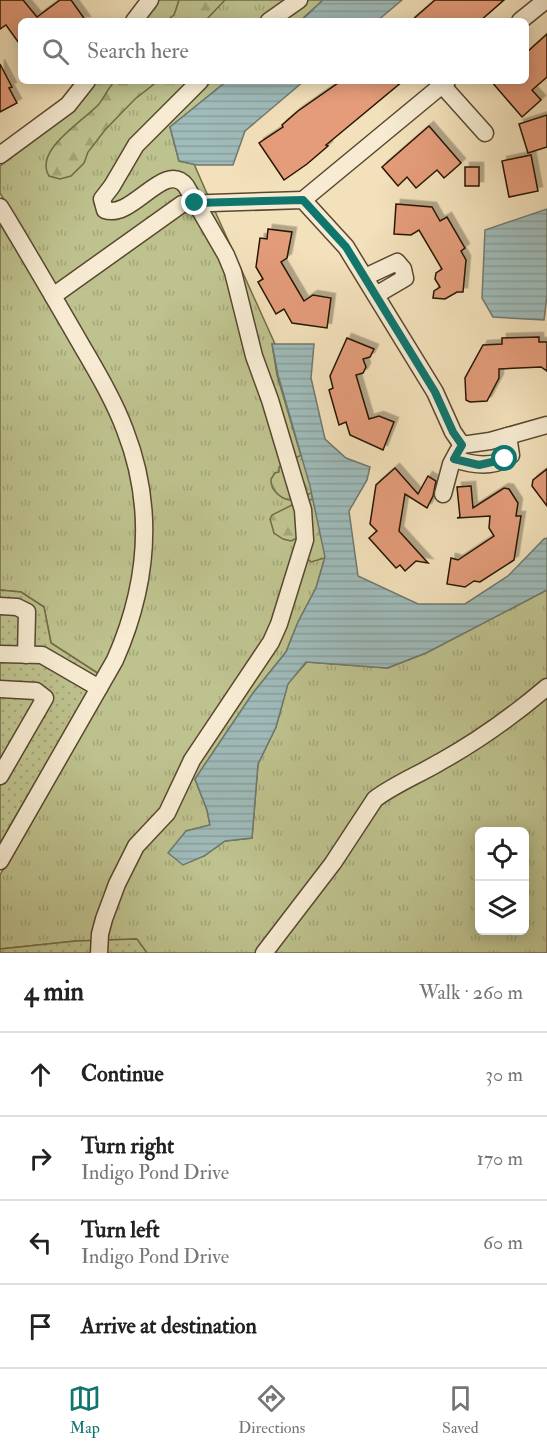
<!DOCTYPE html>
<meta charset="utf-8">
<style>
:root{--surface:#fff;--page:#f2f2f2;--text:#222;--muted:#767676;--line:#e0e0e0;--accent:#0f766e}
body{margin:0;font-family:"IM FELL Double Pica",serif;background:var(--page);color:var(--text)}
.controls{position:absolute;right:18px;bottom:18px;display:grid;overflow:hidden;border-radius:9px;box-shadow:0 3px 15px #0003}
.controls button{width:54px;height:54px;display:grid;place-items:center;padding:0;border:0;border-bottom:2px solid var(--line);background:var(--surface);color:var(--text);font:30px sans-serif}
.stop{position:absolute;width:18px;height:18px;margin:-14px;border:4px solid #0f766e;border-radius:50%;background:#fff}
.stop.end{background:#0f766e;border-color:#fff;box-shadow:0 2px 6px #0008}
.list{margin:0;padding:0;list-style:none}
h2{display:flex;justify-content:space-between;align-items:center;height:78px;margin:0;padding:0 24px;font-size:26px}
h2 small{font-size:20px;font-weight:400;color:var(--muted)}
.list li{display:grid;grid-template-columns:39px 1fr auto;gap:18px;align-items:center;box-sizing:border-box;height:84px;padding:0 24px;border-top:2px solid var(--line)}
.list b{display:block;font-size:22px;white-space:nowrap}
.list p{margin:0;font-size:20px;white-space:nowrap;color:var(--muted)}
.list em{font-size:20px;font-style:normal;color:var(--muted)}
.icon{flex:none;width:33px;height:33px;fill:none;stroke:currentColor;stroke-width:2;stroke-linecap:round;stroke-linejoin:round}
.map{position:relative;flex:none;width:547px;height:953px;overflow:hidden}
.search{position:absolute;background:var(--surface);box-shadow:0 3px 15px #0003;left:18px;right:18px;top:18px;height:66px;display:flex;align-items:center;gap:15px;box-sizing:border-box;padding:0 21px;border-radius:9px;color:var(--muted);font-size:22px}
.sheet{height:414px;background:var(--surface)}
nav{display:flex;justify-content:space-around;align-items:center;box-sizing:border-box;height:84px;border-top:2px solid var(--line);background:var(--surface);font-size:16px;color:var(--muted)}
nav a{display:grid;justify-items:center;gap:3px}
nav .on{color:var(--accent)}
.map>svg:first-child{display:block}
.grass{fill:url(#grass-tufts);stroke:#726c47;stroke-width:1.5;fill-rule:evenodd}
.forest{fill:url(#forest-firs);stroke:#726c47;stroke-width:1.5}
.park{fill:url(#park-dots);stroke:#726c47;stroke-width:1.5}
.water{fill:url(#water-rules);stroke:#6f7970;stroke-width:1.5}
.building{fill:#e49c7a;stroke:#261500;stroke-width:1.5;filter:url(#shadow)}
.lines{fill:none;stroke-linecap:round;stroke-linejoin:round}
.minor-casing{stroke:#59482f;stroke-width:19}
.minor{stroke:#f7ecd3;stroke-width:16}
.route{stroke:#0f766e;stroke-width:8}
</style>
<div class="map">
<svg width="547" height="953" viewBox="0 0 547 953">
<defs>
<pattern id="grass-tufts" width="24" height="20" patternUnits="userSpaceOnUse" patternTransform="scale(1.5)"><rect width="24" height="20" fill="#bec28e"/><path d="M3 7l-1-3M5 7V3M7 7l1-3M15 17l-1-3M17 17v-4M19 17l1-3" fill="none" stroke="#a3a679"/></pattern>
<pattern id="forest-firs" width="22" height="20" patternUnits="userSpaceOnUse" patternTransform="scale(1.5)"><rect width="22" height="20" fill="#bec28e"/><path d="M5 1l3.5 6h-7zM16 11l3.5 6h-7z" fill="#a3a679"/></pattern>
<pattern id="park-dots" width="8" height="8" patternUnits="userSpaceOnUse" patternTransform="scale(1.5)"><rect width="8" height="8" fill="#bec28e"/><path d="M2 2h.1M6 6h.1" fill="none" stroke="#a3a679" stroke-width="1.8" stroke-linecap="round"/></pattern>
<pattern id="water-rules" width="6" height="5" patternUnits="userSpaceOnUse" patternTransform="scale(1.5)"><rect width="6" height="5" fill="#9fbbba"/><path d="M0 2.5h6" fill="none" stroke="#89a09e"/></pattern>
<filter id="shadow"><feDropShadow dx="4.5" dy="-4.5" stdDeviation="0" flood-color="#0004"/></filter>
</defs>
<rect width="100%" height="100%" fill="#f3e1bb"/>
<filter id="stains"><feTurbulence type="fractalNoise" baseFrequency=".00333" numOctaves="4"/><feColorMatrix values="0 0 0 0 .2 0 0 0 0 .09 0 0 0 0 .02 0 0 0 .5 -.17"/></filter>
<radialGradient id="worn" r=".72"><stop offset=".6" stop-color="#630" stop-opacity="0"/><stop offset="1" stop-color="#630" stop-opacity=".3"/></radialGradient>
<g class="grass">
<polygon points="159,0 323,0 300,21 142,21"/>
<polygon points="95,81 227,81 170,127 179,161 194,164 208,196 55,286 0,193 0,166 74,109"/>
<path d="M 214,209 L 275,344 L 272,344 L 277,375 L 310,486 L 325,557 L 316,588 L 298,622 L 286,652 L 253,693 L 195,779 L 207,810 L 210,825 L 186,831 L 204,856 L 225,841 L 252,838 L 258,764 L 276,727 L 288,683 L 307,662 L 388,668 L 426,653 L 547,590 L 547,953 L 147,953 L 136,939 L 76,941 L 0,949 L 0,875 L 121,662 L 134,635 L 147,588 L 152,544 L 150,497 L 62,298 L 185,210 ZM 480,832 L 524,832 L 524,930 L 480,930 Z"/>
<path d="M 0,220 C 26,264 51,307 76,351 C 90,377 108,403 118,432 C 141,496 141,563 121,629 C 116,644 106,659 99,674 L 51,643 L 44,607 L 21,592 L 0,590 Z"/>
</g>
<g class="forest">
<polygon points="179,0 225,0 205,21 166,21 174,15"/>
<path d="M 115,81 L 158,81 L 135,99 L 105,130 L 88,152 L 84,163 L 71,176 L 60,179 L 49,176 C 33,150 85,120 99,104 C 105,96 108,88 115,81 Z"/>
<path d="M 303,454 L 314,492 C 307,494 301,499 294,500 C 283,501 270,491 271,479 L 275,473 L 279,472 L 279,467 Z"/>
<polygon points="313,499 328,557 311,562 309,560 304,560 299,537 291,541 283,539 274,533 270,519 272,515 294,504"/>
</g>
<g class="park">
<polygon points="0,590 21,592 44,607 51,643 99,674 96,679 0,647"/>
<polygon points="0,660 40,661 90,691 0,847"/>
<polygon points="137,939 147,953 0,953 0,949 76,941"/>
</g>
<g class="water">
<polygon points="323,0 402,0 377,21 301,21"/>
<polygon points="227,81 304,81 245,131 233,165 197,165 179,161 170,127"/>
<polygon points="547,209 547,295 544,320 493,317 482,298 485,230"/>
<polygon points="272,344 314,344 311,378 325,439 346,458 370,467 367,480 349,511 358,576 418,604 465,604 508,576 544,539 547,538 547,590 426,653 387,668 306,662 288,684 276,727 258,764 252,838 225,841 204,856 183,865 168,853 186,831 210,825 207,810 195,779 253,693 286,652 298,622 316,588 325,557 310,486 278,375"/>
</g>
<g class="building">
<polygon points="0,0 23,0 37,17 60,0 71,0 86,21 21,21 21,46 6,25 0,29"/>
<polygon points="435,0 504,0 480,21 411,21"/>
<polygon points="547,34 547,77 532,90 541,100 522,117 491,81 526,81 526,53"/>
<polygon points="0,64 12,87 9,88 17,103 0,112"/>
<polygon points="341,81 403,81 326,145 328,146 307,164 284,180 259,143 283,127 282,125 298,111"/>
<polygon points="547,115 547,147 528,153 519,124"/>
<polygon points="429,126 461,163 444,178 437,170 416,188 407,177 398,186 382,167"/>
<polygon points="531,155 538,191 509,197 502,161"/>
<rect x="465" y="167" width="14" height="19"/>
<polygon points="396,204 432,207 440,221 447,217 465,248 461,251 466,260 463,292 457,292 445,299 433,298 434,291 440,287 435,279 436,273 442,269 419,230 411,235 394,234"/>
<polygon points="268,229 292,232 287,258 281,262 304,301 313,295 331,298 327,328 292,323 284,309 276,314 258,282 263,279 256,267 260,238 267,239"/>
<polygon points="539,337 539,342 547,342 547,371 541,367 499,369 499,378 487,401 470,402 466,400 465,378 483,345 502,344 502,338"/>
<polygon points="347,338 374,349 370,357 363,359 366,367 363,373 356,375 369,419 379,416 394,422 383,450 350,435 346,422 339,425 329,390 333,388 330,376"/>
<polygon points="395,468 418,494 428,476 436,481 433,496 427,508 405,494 399,531 428,563 416,561 405,571 400,565 396,568 369,538 377,531 370,524 376,485"/>
<polygon points="547,469 547,506 532,486 533,480"/>
<polygon points="471,486 473,508 504,488 509,489 518,503 516,516 521,516 514,560 480,582 474,581 465,587 447,584 451,558 458,560 494,536 489,528 490,516 457,518 460,517 457,487"/>
</g>
<g class="lines">
<g class="minor-casing">
<g id="minor">
<polyline points="134,21 150,0"/>
<polyline points="269,21 299,0"/>
<polyline points="520,21 546,0"/>
<polyline points="442,85 485,133"/>
<polyline points="0,155 68,105 87,81"/>
<polyline points="303,200 447,81"/>
<path d="M 0,207 C 27,251 53,296 79,341 C 95,369 113,398 125,430 C 155,507 148,585 115,660 L 0,861"/>
<polyline points="365,277 397,262 403,269 405,278 376,295"/>
<polyline points="53,296 182,204 303,200 346,247 435,392 453,432 462,445 490,441 547,425"/>
<path d="M 454,459 C 473,465 494,469 511,455 L 508,436"/>
<polyline points="443,494 451,464 458,451"/>
<polyline points="0,606 17,607 27,612 26,655"/>
<polyline points="0,654 42,655 99,688"/>
<polyline points="0,689 36,691 45,698 0,776"/>
<path d="M 99,953 L 100,934 L 104,919 L 117,884 L 136,846 L 167,813 L 192,760 L 271,642 L 279,624 L 305,540 L 303,510 L 270,400 L 254,356 L 233,272 L 226,255 L 186,186 C 165,159 132,220 105,210 L 102,199 L 112,186 L 136,145 L 200,81"/>
<path d="M 264,953 L 333,863 L 375,799 C 395,784 418,775 440,762 C 478,741 514,715 547,687"/>
</g>
</g>
<use href="#minor" class="minor"/>
</g>
<g class="lines">
<polyline class="route" points="195,203 303,200 346,247 435,392 453,432 462,445 454,459 479,465 505,459"/>
</g>
<rect width="100%" height="100%" filter="url(#stains)"/>
<rect width="100%" height="100%" fill="url(#worn)"/>
</svg>
<div class="controls">
<button><svg class="icon" aria-label="locate" viewBox="0 0 24 24"><circle cx="12" cy="12" r="6"/><path d="M12 2v4M12 18v4M2 12h4M18 12h4"/></svg></button>
<button><svg class="icon" aria-label="layers" viewBox="0 0 24 24"><path d="M12 4l9 5-9 5-9-5zM3 14l9 5 9-5"/></svg></button>
</div>
<div class="stop" style="left:505px;top:459px"></div>
<div class="stop end" style="left:195px;top:203px"></div>
<div class="search"><svg class="icon" aria-label="search" viewBox="0 0 24 24"><circle cx="10" cy="10" r="6"/><path d="M15 15l6 6"/></svg>Search here</div>
</div>
<section class="sheet">
<h2>4 min<small>Walk · 260 m</small></h2>
<ul class="list">
<li><svg class="icon" aria-label="ahead" viewBox="0 0 24 24"><path d="M12 20V5M6 11l6-6 6 6"/></svg><div><b>Continue</b></div><em>30 m</em></li>
<li><svg class="icon" aria-label="right" viewBox="0 0 24 24"><path d="M7 20v-9h11M14 6l5 5-5 5"/></svg><div><b>Turn right</b><p>Indigo Pond Drive</p></div><em>170 m</em></li>
<li><svg class="icon" aria-label="left" viewBox="0 0 24 24"><path d="M17 20v-9H6M10 6l-5 5 5 5"/></svg><div><b>Turn left</b><p>Indigo Pond Drive</p></div><em>60 m</em></li>
<li><svg class="icon" aria-label="arrive" viewBox="0 0 24 24"><path d="M6 21V4h12l-3 4 3 4H6"/></svg><div><b>Arrive at destination</b></div></li>
</ul>
</section>
<nav>
<a class="on"><svg class="icon" aria-label="map" viewBox="0 0 24 24"><path d="M3 6l6-2 6 2 6-2v14l-6 2-6-2-6 2zM9 4v14M15 6v14"/></svg>Map</a>
<a><svg class="icon" aria-label="directions" viewBox="0 0 24 24"><path d="M12 3l9 9-9 9-9-9zM9 14v-3h6M13 9l2 2-2 2"/></svg>Directions</a>
<a><svg class="icon" aria-label="saved" viewBox="0 0 24 24"><path d="M7 4h10v16l-5-4-5 4z"/></svg>Saved</a>
</nav>
